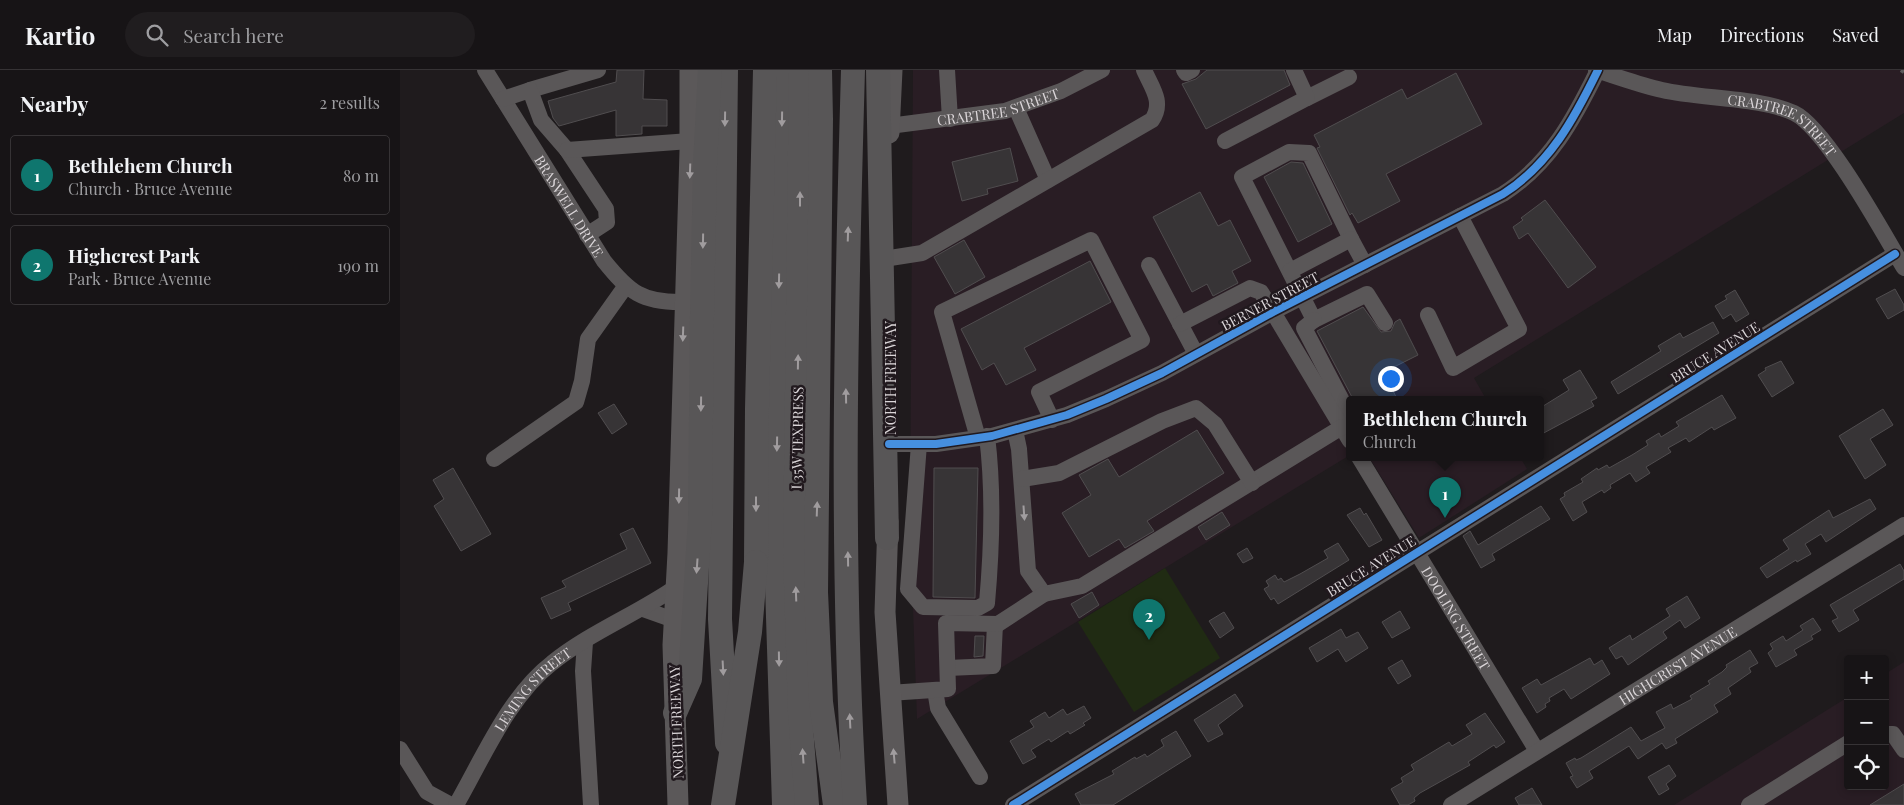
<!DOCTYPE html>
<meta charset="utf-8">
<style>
:root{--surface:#171416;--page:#201d1f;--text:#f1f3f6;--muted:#9e9ea1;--line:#363335;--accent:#0f766e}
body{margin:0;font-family:"Playfair Display",serif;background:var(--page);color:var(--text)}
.controls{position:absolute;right:15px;bottom:15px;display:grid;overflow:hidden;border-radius:5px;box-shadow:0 2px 8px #0003}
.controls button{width:45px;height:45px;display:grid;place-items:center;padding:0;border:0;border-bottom:1px solid var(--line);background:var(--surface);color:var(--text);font:25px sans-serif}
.you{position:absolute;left:990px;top:308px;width:18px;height:18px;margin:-12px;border:4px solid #fff;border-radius:50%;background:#1a73e8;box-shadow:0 0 0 8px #1a73e833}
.badge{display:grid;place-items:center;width:32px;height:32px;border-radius:50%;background:var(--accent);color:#fff;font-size:16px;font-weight:700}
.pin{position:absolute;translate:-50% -41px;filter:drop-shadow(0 1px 2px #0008)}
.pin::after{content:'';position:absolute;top:26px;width:18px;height:15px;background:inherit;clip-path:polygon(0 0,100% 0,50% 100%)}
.popup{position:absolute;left:946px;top:326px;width:198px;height:65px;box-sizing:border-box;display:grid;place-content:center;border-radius:5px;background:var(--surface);filter:drop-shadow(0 1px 4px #0005);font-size:16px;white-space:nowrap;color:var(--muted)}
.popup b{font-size:19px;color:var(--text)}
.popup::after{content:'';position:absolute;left:50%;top:100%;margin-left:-10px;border:10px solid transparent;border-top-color:var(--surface)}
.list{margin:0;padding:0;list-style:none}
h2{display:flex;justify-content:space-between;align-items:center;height:65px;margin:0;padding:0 20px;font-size:21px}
h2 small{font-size:16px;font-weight:400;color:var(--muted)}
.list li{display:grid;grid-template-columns:32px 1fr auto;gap:15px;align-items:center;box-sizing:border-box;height:80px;margin:0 10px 10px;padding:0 10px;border:1px solid var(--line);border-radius:5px}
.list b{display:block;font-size:19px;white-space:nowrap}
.list p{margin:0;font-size:16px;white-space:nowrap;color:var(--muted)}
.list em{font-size:16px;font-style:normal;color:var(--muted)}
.icon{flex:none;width:28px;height:28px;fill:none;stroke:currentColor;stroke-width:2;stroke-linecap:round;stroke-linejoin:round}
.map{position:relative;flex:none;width:1504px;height:735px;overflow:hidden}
header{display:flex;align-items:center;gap:30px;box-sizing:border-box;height:70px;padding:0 25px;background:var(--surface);border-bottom:1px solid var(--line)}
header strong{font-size:24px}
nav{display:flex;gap:28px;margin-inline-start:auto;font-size:18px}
.search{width:350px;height:45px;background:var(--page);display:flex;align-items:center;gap:12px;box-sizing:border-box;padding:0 18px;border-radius:28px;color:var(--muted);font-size:19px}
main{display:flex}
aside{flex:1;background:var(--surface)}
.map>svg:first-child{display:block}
.built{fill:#291d24}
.green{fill:#202b13}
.building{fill:#373436;stroke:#504d4f}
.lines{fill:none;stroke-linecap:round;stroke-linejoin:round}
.minor{stroke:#5a5758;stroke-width:16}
.major{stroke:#5b5859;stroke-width:21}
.highway{stroke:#585657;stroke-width:24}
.rail{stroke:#5c5b5c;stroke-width:4;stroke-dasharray:9 9;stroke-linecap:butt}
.highway-bridge{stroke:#585657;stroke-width:24}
.cycleway-casing{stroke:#21191e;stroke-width:11}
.cycleway{stroke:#468fdf;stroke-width:8}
.oneway{fill:#a09c9e}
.oneway2{fill:#a19d9f}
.labels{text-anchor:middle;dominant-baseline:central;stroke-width:5;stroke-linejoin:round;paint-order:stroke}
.street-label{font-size:14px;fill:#dbd6d9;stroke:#21191e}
</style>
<header>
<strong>Kartio</strong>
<div class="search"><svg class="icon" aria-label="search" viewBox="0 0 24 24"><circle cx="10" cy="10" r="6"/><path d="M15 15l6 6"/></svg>Search here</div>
<nav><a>Map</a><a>Directions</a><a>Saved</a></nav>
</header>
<main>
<aside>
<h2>Nearby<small>2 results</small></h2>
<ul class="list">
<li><span class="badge">1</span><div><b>Bethlehem Church</b><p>Church · Bruce Avenue</p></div><em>80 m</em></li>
<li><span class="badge">2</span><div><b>Highcrest Park</b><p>Park · Bruce Avenue</p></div><em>190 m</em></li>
</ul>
</aside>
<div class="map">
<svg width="1504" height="735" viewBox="0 0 1504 735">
<rect width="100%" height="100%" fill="#1f1b1d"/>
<g class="built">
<polygon points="513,0 1504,0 1504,43 1074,308 1086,329 950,329 950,385 517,649 510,455"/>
<polygon points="969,387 1120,387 1127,399 1019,468"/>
<polygon points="1504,592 1504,735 1274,735 1448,627 1448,716 1485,716 1485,604"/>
</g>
<polygon class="green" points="765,498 820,588 734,642 678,552"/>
<g class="building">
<polygon points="217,0 244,0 243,29 267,30 267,56 242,56 242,64 216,66 216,40 159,56 153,48 148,31 216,12"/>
<polygon points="807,0 884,0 890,15 806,59 782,14 796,9"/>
<polygon points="1056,3 1082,54 986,104 1000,131 958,153 952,143 950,145 917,78 920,77 914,65 1002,19 1007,29"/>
<polygon points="610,78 618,111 587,119 588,124 562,131 552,92"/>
<polygon points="891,92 903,93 932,154 898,172 864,107"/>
<polygon points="800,122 818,156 830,150 851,191 832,201 838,213 813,226 807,214 792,222 753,147"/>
<polygon points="1145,130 1196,197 1168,218 1128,163 1119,169 1113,157 1123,150 1121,148"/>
<polygon points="564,170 585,207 555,224 534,187"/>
<polygon points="690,191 711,232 624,278 636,300 606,315 594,293 582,300 561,259"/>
<polygon points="1495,219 1504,235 1504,240 1488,249 1476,229"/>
<polygon points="1335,220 1349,244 1336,252 1331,244 1323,249 1315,236 1327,229 1325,226"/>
<polygon points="963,237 981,262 991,261 995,252 1000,249 1018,285 984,302 997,329 953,329 917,261"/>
<polygon points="1313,252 1319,263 1218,324 1211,312 1261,281 1258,276 1280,263 1283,268"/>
<polygon points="1381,291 1394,313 1372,327 1358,305 1366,300 1365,298"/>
<polygon points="1180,300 1197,328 1191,331 1194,336 1140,365 1140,338 1169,320 1163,310"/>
<polygon points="1322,325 1336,348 1314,360 1312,357 1289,372 1286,368 1268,378 1271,382 1246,397 1250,403 1236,412 1230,403 1210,415 1211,418 1204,423 1202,420 1182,432 1187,442 1173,451 1160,429 1165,426 1164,423 1183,412 1181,409 1197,398 1198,400 1207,395 1209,398 1232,385 1248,375 1246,371 1259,363 1261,367 1279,356 1276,352"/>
<polygon points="214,334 227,354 212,364 198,343"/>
<polygon points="1483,339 1493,355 1470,369 1486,395 1465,409 1439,366"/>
<polygon points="797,360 824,403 747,451 754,461 725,478 719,469 689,487 662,443 691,425 679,405 708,389 719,407"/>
<polygon points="53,398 91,464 61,481 34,436 44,429 33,410"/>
<polygon points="534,398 578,398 575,528 533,527"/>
<polygon points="1470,429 1476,439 1426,472 1421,464 1405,474 1411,484 1397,492 1396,490 1367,508 1360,498 1389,479 1383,470 1429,440 1433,448"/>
<polygon points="1141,436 1150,449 1092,484 1095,490 1081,498 1063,466 1070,461 1078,475"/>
<polygon points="960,438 964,445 966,443 982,470 969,477 947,445"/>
<polygon points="822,442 830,455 806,470 798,457"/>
<polygon points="233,458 251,493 168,533 171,540 151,549 141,528 166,517 162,511 227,479 220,464"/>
<polygon points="938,473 949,490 878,534 874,528 871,530 864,519 869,516 866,511 875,505 878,510 881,508 884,512 900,504 928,488 924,481"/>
<polygon points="847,478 853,488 843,493 837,484"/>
<polygon points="1500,494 1504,501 1504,509 1453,540 1459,550 1439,562 1432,551 1438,548 1430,535"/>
<polygon points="692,522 699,535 679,548 671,534"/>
<polygon points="1287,526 1300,548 1285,558 1280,550 1263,562 1267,568 1228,595 1222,586 1216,589 1209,578 1230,565 1232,570 1270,546 1266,539"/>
<polygon points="1000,541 1010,558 992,568 982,552"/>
<polygon points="824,542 834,558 820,568 809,551"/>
<polygon points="1413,548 1421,560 1411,566 1413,569 1394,580 1397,585 1376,597 1368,583 1373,579 1370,574 1383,566 1386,571 1403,560 1400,556"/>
<polygon points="941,559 946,568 958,562 968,578 946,592 938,579 917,592 909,578"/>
<polygon points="575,566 584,566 583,586 574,587"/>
<polygon points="1350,580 1358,593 1349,598 1351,602 1328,618 1331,624 1314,635 1318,642 1275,669 1277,673 1266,679 1262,673 1238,689 1229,676 1189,701 1193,708 1177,718 1170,707 1173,706 1166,693 1175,688 1176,690 1181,688 1231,657 1241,671 1265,658 1256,642 1271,634 1273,639 1292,629 1290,626 1310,614 1308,611 1322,602 1327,597 1326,595"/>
<polygon points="1190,588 1194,595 1202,590 1210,604 1171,629 1164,619 1149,628 1150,631 1145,634 1146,637 1137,643 1122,618 1137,609 1141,615"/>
<polygon points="1002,590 1011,606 998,614 988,598"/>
<polygon points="835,624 843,636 818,655 823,664 808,672 794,650"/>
<polygon points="684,636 691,648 683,653 685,655 670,664 668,661 651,672 649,669 631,680 636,687 623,694 610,671 634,657 630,651 645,642 649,648 663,639 667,645"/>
<polygon points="1085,643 1105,672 1096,678 1094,675 1068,692 1070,695 1020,723 1014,728 1015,731 1008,735 1000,735 991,719 1003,712 1001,708 1014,700 1011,695 1049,672 1052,676 1072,664 1066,655"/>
<polygon points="776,661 791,686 713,735 681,735 675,724 714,704 712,701 735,687 736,689 745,684 747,687 764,676 761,670"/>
<polygon points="1269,695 1276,706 1266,714 1269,719 1259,725 1248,707"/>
<polygon points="1504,714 1504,735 1470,735"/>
<polygon points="1132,718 1142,735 1119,735 1115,728"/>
</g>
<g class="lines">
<g class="minor">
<path id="s1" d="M 85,0 L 204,191 C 229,222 242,233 284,232"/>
<polyline points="547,0 550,49"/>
<polyline points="784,0 786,3 792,0"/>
<path id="s2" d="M 1196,0 C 1218,7 1240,15 1262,20 C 1300,29 1360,27 1394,43 C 1426,58 1483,163 1504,198"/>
<polyline points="130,20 198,0"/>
<polyline points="907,28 949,7"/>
<polyline points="103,29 130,20 141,50 167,80 206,139 207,152 187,165"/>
<polyline points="616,38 648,110"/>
<path id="s3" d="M 489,56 L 605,41 L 661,21 L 702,0"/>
<polyline points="825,71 907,28 894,0"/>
<polyline points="167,80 290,71"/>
<polyline points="951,169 909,83 889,82 842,107 914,250 967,224 985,253"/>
<path d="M 490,188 L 522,183 L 752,50 C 764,32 752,18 744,0"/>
<polyline points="749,195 796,284"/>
<polyline points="890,201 951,169 965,195"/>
<polyline points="1028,245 1053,298 1119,259 1060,146"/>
<polyline points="914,250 904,258 950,346"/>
<polyline points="780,254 850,218 861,222 950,371"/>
<polyline points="615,360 619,379 628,501 644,524 682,516 942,357"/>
<polyline points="578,368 542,242 691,170 742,270 639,322 652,350"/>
<path d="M 489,374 L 536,374 L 592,366 L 667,345 L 706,329 L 762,303 L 873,242 L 1103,124 C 1150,94 1174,49 1198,0"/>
<path d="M 519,374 L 508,519 L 523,537 L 578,538 L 587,533 C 592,477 594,422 587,366"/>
<path id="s4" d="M 959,387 L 1137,681"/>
<polyline points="94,389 176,332 182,311 188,269 225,217"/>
<polyline points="622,409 659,403 762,351 796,338 815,354 852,413"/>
<polyline points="243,539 274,550"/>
<polyline points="185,572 183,601 191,735"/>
<polyline points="548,598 593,596 595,554"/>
<polyline points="535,620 538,638 580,707"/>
<polyline points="489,623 548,619 546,553 598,554 644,524"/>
<polyline points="1485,664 1493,664 1504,680"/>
<polyline points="0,679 27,722 51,735"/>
<path id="s5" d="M 56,735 C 83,688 109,626 152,593 C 189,563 237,544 276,517"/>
<polyline points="613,735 1495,184"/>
<path id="s6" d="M 1051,735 L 1504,455"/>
<polyline points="1349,735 1448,673"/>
</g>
<g class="major">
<polyline points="489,63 492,0"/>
<polyline points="488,451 485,542 498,735"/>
<polyline points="278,735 273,575 278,483 290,81 290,0"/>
</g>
<g class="highway">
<polyline points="326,0 320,549 327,673"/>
<polyline points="382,0 376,484 384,735"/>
<polyline points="401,0 395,483 400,643 407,735"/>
<polyline points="420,0 421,49 416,522 421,632 435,735"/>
<path d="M 453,0 C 446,245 440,490 455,735"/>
<polyline points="478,0 487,468"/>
<polyline points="356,492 357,338 365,0"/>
<polyline points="275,643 290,609 300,449 302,246 305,95 310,0"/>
</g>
<polyline class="rail" points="1501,0 1504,2"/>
<polyline class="highway-bridge" points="323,735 350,562 356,492"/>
<g class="cycleway-casing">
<g id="cycleway">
<path d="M 489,374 L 536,374 L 592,366 L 667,345 L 706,329 L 762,303 L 873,242 L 1103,124 C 1150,94 1174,49 1198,0"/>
<polyline points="613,735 1495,184"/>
</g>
</g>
<use href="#cycleway" class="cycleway"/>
</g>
<defs><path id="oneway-solid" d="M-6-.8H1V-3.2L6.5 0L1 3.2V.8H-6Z" transform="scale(1.25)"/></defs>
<g class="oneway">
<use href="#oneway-solid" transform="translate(325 49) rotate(91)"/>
<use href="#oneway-solid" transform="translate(382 49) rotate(91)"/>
<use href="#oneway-solid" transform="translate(400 129) rotate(-90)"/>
<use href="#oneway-solid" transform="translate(448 164) rotate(-88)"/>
<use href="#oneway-solid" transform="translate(303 171) rotate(91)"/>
<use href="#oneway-solid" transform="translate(379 211) rotate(91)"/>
<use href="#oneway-solid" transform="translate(398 292) rotate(-89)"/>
<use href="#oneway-solid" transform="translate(446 326) rotate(-91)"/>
<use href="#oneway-solid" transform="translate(301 334) rotate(91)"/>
<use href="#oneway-solid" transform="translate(377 374) rotate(91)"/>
<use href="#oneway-solid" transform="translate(356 434) rotate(90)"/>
<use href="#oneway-solid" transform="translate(417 439) rotate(-88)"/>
<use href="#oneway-solid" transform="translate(448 489) rotate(-91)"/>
<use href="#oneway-solid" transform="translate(297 496) rotate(94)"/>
<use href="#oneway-solid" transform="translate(396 524) rotate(-92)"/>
<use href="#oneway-solid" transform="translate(379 589) rotate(89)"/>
<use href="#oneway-solid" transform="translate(323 598) rotate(87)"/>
<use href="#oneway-solid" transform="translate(450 651) rotate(-93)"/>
<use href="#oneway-solid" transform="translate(403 686) rotate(-94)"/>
</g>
<g class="oneway2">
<use href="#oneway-solid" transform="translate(290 101) rotate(92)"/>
<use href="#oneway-solid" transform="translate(283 264) rotate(92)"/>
<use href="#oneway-solid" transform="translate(279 426) rotate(91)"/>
<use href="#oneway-solid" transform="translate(624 443) rotate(86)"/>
<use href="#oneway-solid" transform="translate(494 686) rotate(-95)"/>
</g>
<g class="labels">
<g class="street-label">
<text stroke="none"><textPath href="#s3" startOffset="111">CRABTREE STREET</textPath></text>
<text stroke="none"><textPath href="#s2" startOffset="198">CRABTREE STREET</textPath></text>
<text stroke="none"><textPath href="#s1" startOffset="160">BRASWELL DRIVE</textPath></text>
<text transform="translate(870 231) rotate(-28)">BERNER STREET</text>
<text transform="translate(1315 282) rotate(-32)">BRUCE AVENUE</text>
<text transform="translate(490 308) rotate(-90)">NORTH FREEWAY</text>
<text transform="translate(397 368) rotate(-89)">I 35W TEXPRESS</text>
<text transform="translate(971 496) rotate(-32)">BRUCE AVENUE</text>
<text stroke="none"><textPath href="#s4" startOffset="188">DOOLING STREET</textPath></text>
<text stroke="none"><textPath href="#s6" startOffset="266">HIGHCREST AVENUE</textPath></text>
<text stroke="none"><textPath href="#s5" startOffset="140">LEMING STREET</textPath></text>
<text transform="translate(276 652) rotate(-92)">NORTH FREEWAY</text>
</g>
</g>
</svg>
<div class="controls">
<button>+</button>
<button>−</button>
<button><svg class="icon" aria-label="locate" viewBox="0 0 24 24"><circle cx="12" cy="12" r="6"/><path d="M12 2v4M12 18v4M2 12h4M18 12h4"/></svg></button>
</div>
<div class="you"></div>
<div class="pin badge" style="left:1045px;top:448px">1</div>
<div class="popup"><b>Bethlehem Church</b>Church</div>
<div class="pin badge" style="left:749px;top:570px">2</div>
</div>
</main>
